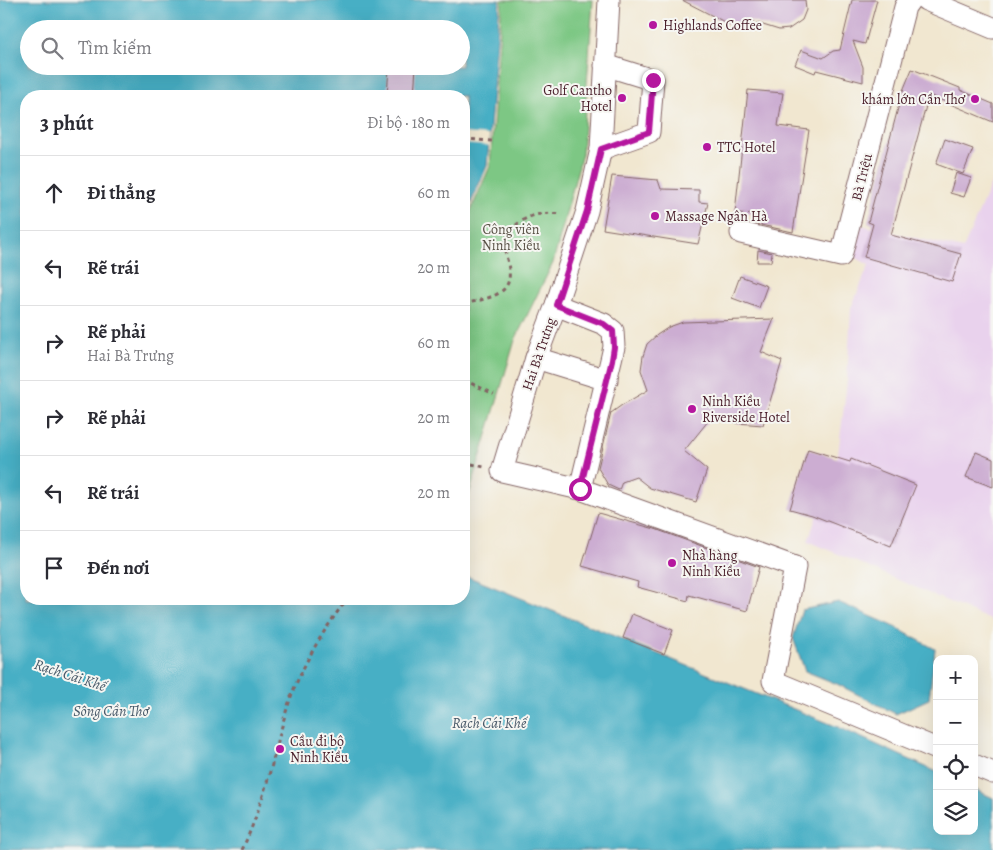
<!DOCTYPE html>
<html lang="vi">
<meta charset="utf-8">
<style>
:root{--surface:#fff;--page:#f7f7f7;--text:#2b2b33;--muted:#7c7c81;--line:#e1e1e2}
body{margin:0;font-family:Alegreya,serif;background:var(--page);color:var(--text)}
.controls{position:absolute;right:15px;bottom:15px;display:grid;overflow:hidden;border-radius:10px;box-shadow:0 5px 20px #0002}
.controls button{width:45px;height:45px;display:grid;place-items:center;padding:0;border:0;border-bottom:1px solid var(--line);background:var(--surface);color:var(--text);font:25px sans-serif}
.stop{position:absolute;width:15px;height:15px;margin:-11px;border:4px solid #b5179e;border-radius:50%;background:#fff}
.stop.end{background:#b5179e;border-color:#fff;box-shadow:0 1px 5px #0008}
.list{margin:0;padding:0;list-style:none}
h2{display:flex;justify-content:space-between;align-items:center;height:65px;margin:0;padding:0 20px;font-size:21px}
h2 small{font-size:16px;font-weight:400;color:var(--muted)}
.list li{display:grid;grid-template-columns:32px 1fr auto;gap:15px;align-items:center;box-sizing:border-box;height:75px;padding:0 20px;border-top:1px solid var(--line)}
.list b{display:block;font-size:19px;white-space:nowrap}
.list p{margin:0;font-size:16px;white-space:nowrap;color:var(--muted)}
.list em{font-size:16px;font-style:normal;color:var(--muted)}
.icon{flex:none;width:28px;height:28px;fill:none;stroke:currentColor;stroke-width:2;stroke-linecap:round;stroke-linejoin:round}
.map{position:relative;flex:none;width:993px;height:850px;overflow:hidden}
.search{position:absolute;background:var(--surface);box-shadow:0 5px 20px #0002;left:20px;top:20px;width:450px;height:55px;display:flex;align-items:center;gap:12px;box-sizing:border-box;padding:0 18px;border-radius:28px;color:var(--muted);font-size:19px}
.panel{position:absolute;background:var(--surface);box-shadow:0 5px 20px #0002;left:20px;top:90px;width:450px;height:515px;border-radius:20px}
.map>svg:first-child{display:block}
.built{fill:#e9d2ed}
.green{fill:#7dc784;stroke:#647358}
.water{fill:#46afc5;stroke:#486778;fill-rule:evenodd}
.pier{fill:#f1e7d0}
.building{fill:#ccadd2}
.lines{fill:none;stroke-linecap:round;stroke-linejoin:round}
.minor-casing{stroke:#846565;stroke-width:23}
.path{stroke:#846565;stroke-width:3;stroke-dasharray:4 4;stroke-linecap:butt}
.minor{stroke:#fff;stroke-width:21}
.route{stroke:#b5179e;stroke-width:6}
.poi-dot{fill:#b5179e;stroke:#f6f6f2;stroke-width:2}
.labels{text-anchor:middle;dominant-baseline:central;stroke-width:4;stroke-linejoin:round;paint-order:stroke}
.poi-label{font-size:14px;fill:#4a1f2b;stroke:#f6f6f2;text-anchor:start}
.street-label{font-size:14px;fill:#4a1f2b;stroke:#f6f6f2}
.park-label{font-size:14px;fill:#595146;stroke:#f6f6f2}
.water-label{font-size:15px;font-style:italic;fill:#485969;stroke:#f6f6f2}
</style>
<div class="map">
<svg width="993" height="850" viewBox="0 0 993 850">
<rect width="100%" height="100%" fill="#f6f6f2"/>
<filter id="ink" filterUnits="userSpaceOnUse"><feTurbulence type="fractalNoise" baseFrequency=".02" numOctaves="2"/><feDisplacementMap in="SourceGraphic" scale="10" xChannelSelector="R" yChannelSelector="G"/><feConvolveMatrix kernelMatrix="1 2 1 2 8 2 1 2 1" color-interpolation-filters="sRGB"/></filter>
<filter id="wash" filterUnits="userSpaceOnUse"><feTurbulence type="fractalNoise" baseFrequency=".0096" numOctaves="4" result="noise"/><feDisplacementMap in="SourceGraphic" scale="20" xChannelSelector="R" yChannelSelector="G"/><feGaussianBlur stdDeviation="1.12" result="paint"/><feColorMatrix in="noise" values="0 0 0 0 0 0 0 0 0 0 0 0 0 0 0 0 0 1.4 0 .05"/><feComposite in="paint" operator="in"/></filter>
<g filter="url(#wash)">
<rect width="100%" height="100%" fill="#f1e7d0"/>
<polygon class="built" points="993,179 993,621 808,541 838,455 847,381 851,308 869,265 848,253 857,224 963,249"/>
<polygon class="green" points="502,0 593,0 582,154 553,263 515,340 464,512 464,226 490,166"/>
<g class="water">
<path d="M 0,0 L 500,0 L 487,166 L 464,219 L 464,96 L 26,96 L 26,599 L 464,599 L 464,575 L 838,727 L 937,772 L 937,831 L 974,831 L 974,789 L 993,798 L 993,850 L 0,850 ZM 29,29 L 461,29 L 461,66 L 29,66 Z"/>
<polygon points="838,602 891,625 935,649 929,699 896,714 837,684 805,671 793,638 802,610"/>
</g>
<polygon class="pier" points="464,133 489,135 489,146 464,144"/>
<g id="blocks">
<g class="building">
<polygon points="682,0 805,0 806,10 802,20 789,29 779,30 747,20 742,31"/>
<polygon points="852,0 877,0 865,44 853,41 863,67 863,82 816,70 815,73 795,65 801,50 823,58 833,51 840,50"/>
<polygon points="389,66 416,66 414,96 387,96"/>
<polygon points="912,69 960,88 960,90 993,104 993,122 929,95 891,235 961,254 952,282 864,257 873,224 868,222 902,93"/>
<polygon points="748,90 783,93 778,126 809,130 793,232 761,225 763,214 735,213"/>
<polygon points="945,139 973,149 963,174 936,164"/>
<polygon points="956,173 971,178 964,197 950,193"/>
<polygon points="612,176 658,180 661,189 699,190 699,202 708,203 698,244 603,229"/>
<polygon points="758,250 772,253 771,262 757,262"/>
<polygon points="740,276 767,286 759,308 732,298"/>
<polygon points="774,319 761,352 782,361 763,425 737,423 713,415 684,451 707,470 696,502 650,488 636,477 622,482 619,490 608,485 598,468 611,413 622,405 648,390 641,370 643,356 647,344 657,335 669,327 683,322"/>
<polygon points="808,449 850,462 851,459 916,485 891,546 812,515 790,509"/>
<polygon points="976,452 993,459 993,487 966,477"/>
<polygon points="598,513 655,529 759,567 747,611 689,595 688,601 637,587 638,582 582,566"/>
<polygon points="632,614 673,630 664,654 623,638"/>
</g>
</g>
</g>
<g filter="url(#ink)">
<use href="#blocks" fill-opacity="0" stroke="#846565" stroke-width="1"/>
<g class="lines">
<g class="minor-casing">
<g id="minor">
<polyline points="609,0 601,149 587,211 556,305 536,358 502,471 580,489 795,567 773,681 937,749"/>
<polyline points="926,0 993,28"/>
<polyline points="601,149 649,132 653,80 605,65"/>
<polyline points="741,233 841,256 905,7 910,0"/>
<polyline points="556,305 604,324 613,331 614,347 611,360 580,489"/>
<polyline points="536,358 607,380"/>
<polyline points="974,765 993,773"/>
</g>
</g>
<g class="path">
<polyline points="464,139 492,141"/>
<path d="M 464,304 C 475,301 496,298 504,289 C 516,276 504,259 505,244 C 506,238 510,232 514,227 C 527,214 544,212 561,214"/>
<polyline points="464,380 494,394"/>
<polyline points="464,462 484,467"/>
<path d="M 242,850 C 253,826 262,801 269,775 C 277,748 282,721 292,694 C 305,660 325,628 347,599"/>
</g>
<use href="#minor" class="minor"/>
</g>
</g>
<g class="lines" filter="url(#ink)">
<polyline class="route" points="580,489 612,360 614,347 613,331 604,324 556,305 587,211 601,149 649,132 653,80"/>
</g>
<g class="poi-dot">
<circle cx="653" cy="25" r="5"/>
<circle cx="622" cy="98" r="5"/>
<circle cx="975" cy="99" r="5"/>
<circle cx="707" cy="147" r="5"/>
<circle cx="655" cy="216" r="5"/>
<circle cx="692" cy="409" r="5"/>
<circle cx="672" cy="563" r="5"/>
<circle cx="280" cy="749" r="5"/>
</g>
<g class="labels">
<g class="poi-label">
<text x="663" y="25">Highlands Coffee</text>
<text x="612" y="90" text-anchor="end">Golf Cantho<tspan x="612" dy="16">Hotel</tspan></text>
<text x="965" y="99" text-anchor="end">khám lớn Cần Thơ</text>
<text x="717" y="147">TTC Hotel</text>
<text x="665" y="216">Massage Ngân Hà</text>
<text x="702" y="401">Ninh Kiều<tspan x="702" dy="16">Riverside Hotel</tspan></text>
<text x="682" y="555">Nhà hàng<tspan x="682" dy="16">Ninh Kiều</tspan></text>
<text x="290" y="741">Cầu đi bộ<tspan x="290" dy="16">Ninh Kiều</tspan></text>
</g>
<g class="street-label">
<text transform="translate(862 177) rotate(-76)">Bà Triệu</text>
<text transform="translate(539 354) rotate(-71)">Hai Bà Trưng</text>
</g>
<g class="park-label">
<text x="511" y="229">Công viên<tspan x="511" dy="16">Ninh Kiều</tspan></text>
</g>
<g class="water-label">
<text transform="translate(70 675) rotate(18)">Rạch Cái Khế</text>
<text x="111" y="711">Sông Cần Thơ</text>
<text x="489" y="723">Rạch Cái Khế</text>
</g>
</g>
</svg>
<div class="controls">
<button>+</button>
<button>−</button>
<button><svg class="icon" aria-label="locate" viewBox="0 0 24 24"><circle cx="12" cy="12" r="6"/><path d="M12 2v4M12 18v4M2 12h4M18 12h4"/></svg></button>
<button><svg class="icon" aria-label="layers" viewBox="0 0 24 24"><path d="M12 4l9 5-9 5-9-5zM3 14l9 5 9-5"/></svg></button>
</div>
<div class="stop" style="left:580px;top:489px"></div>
<div class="stop end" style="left:653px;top:80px"></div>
<div class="search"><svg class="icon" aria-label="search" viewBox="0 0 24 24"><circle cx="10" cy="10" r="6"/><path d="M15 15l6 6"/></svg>Tìm kiếm</div>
<section class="panel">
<h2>3 phút<small>Đi bộ · 180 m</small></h2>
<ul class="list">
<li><svg class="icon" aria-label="ahead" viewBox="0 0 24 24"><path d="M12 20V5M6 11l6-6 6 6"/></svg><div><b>Đi thẳng</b></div><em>60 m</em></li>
<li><svg class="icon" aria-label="left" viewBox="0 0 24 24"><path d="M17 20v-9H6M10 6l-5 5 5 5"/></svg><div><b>Rẽ trái</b></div><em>20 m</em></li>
<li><svg class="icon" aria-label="right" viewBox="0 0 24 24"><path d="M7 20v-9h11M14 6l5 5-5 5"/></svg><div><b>Rẽ phải</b><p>Hai Bà Trưng</p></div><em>60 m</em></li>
<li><svg class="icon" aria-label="right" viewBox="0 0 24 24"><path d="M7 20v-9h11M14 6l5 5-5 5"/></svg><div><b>Rẽ phải</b></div><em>20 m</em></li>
<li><svg class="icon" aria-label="left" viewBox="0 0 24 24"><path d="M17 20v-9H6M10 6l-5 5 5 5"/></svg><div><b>Rẽ trái</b></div><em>20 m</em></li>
<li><svg class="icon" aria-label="arrive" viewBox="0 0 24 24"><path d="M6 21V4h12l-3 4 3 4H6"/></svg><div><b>Đến nơi</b></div></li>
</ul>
</section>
</div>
